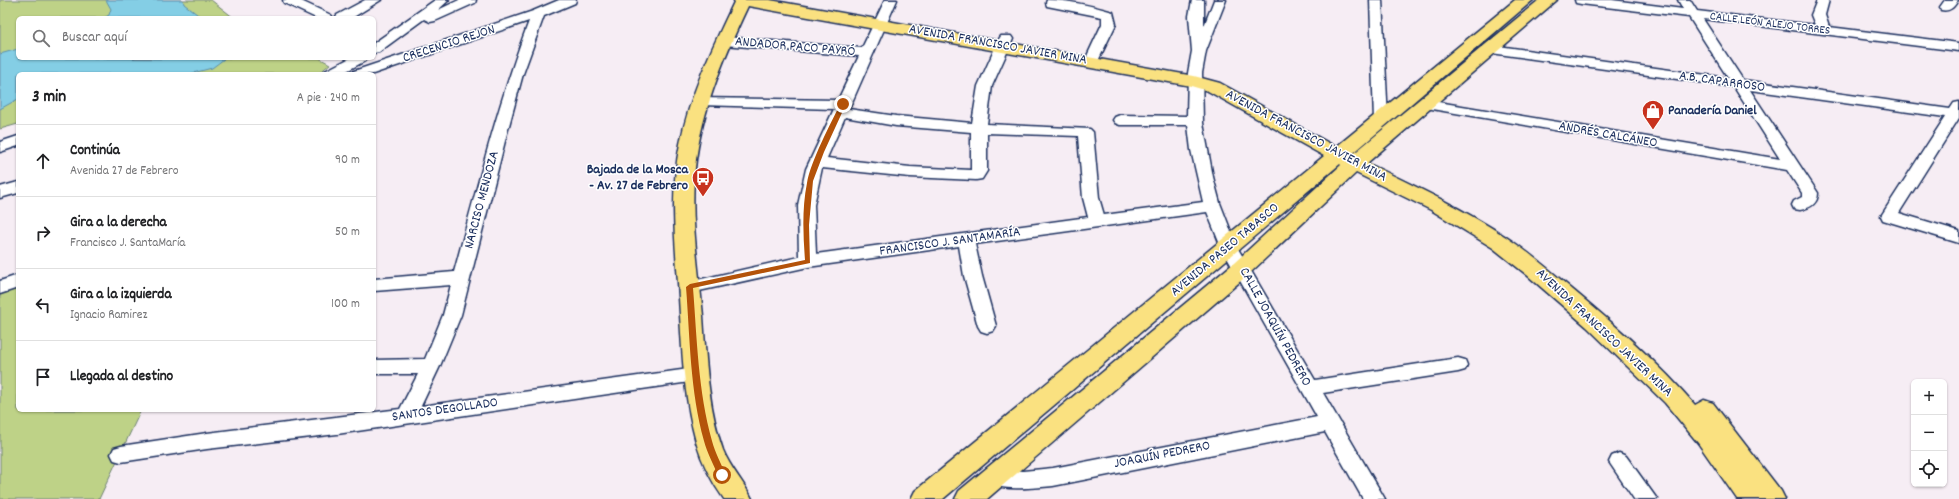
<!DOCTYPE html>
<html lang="es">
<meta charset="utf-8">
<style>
:root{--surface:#fff;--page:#f2f2f2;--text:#202124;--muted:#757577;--line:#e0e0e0}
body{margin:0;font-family:Dekko,sans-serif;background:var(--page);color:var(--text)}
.controls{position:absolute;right:12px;bottom:12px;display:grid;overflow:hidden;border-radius:6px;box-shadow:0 1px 3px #0004}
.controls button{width:36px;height:36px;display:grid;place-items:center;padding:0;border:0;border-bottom:1px solid var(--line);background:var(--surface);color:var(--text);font:20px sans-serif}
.stop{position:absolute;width:12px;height:12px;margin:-9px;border:3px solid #b45309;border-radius:50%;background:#fff}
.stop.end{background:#b45309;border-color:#fff;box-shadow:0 1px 4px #0008}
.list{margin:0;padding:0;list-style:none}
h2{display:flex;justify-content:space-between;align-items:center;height:52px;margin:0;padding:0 16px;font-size:17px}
h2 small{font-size:13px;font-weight:400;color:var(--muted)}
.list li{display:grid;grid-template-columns:26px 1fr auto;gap:12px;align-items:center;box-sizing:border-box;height:72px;padding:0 16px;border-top:1px solid var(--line)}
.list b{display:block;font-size:15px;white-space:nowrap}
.list p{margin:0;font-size:13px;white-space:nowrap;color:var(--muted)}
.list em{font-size:13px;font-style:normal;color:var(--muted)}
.icon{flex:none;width:22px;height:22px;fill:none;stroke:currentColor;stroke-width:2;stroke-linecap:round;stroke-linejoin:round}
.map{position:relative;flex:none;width:1959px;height:499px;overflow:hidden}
.search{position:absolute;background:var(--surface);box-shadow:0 1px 3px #0004;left:16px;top:16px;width:360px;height:44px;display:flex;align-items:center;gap:10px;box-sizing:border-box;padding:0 14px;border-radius:6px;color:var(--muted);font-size:15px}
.panel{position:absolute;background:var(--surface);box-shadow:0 1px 3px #0004;left:16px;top:72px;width:360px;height:340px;border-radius:6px}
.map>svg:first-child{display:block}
.green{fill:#bed287;stroke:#6c8072}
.water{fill:#84cee5;stroke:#5a8eaf}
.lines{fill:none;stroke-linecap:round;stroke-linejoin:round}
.minor-casing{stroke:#1b2f5e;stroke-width:3}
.major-casing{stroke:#1b2f5e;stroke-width:3}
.minor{fill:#fff;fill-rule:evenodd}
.major{fill:#fae180;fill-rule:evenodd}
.route{fill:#b45309}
.labels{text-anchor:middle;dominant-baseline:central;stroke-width:3;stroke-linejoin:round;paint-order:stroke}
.far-street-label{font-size:12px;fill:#1b2f5e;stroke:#fff}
.street-label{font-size:14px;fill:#1b2f5e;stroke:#fff}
.poi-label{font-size:14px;font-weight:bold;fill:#1b2f5e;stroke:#fff;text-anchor:start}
</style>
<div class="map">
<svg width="1959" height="499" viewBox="0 0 1959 499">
<rect width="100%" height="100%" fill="#f6edf4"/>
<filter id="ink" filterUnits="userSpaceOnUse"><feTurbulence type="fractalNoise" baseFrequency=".025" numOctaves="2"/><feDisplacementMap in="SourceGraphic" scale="8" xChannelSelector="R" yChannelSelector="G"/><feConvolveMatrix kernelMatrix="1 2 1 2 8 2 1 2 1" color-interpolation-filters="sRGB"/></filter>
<g filter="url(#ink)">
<g class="green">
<polygon points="0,0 211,0 234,18 18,18 18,58 319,58 330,64 318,74 18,74 18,124 0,129"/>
<polygon points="18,286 18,410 141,410 99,499 0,499 0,293"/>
</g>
<g class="water">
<polygon points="106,0 183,0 184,4 202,18 104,18 109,15 111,9"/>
<polygon points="18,49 18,58 224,59 212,68 189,74 18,74 18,99 0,109 0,54"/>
</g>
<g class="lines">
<g class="minor-casing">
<g id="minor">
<polygon points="283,0 299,0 331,15 333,18 316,18 284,3"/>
<polygon points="365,0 381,0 352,18 335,18 337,15"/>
<polygon points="435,0 449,0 438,10 459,0 476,0 475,3 435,21 430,22 424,19 379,52 374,53 374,43"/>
<path d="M 559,0 L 576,0 L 575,3 L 544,16 L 523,74 L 507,133 L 461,315 L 440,366 L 421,406 L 696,368 L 703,370 L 706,375 L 703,380 L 337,434 L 207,449 L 121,462 L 114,460 L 111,454 L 114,448 L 121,446 L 207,433 L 400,409 L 418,374 L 374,374 L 374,360 L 425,359 L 443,315 L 451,285 L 374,291 L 374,279 L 454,272 C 477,188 498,103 529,21 L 373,74 L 352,74 L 354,71 L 533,11 Z"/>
<path d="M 885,0 L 897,0 L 849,109 L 896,116 L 972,123 L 978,86 L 999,39 L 1001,36 L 1011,36 L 1013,39 L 992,86 L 987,124 L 1090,129 L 1093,132 L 1099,198 L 1104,215 L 1203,202 L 1191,150 L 1188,125 L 1120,125 L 1115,123 L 1113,120 L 1115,117 L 1120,115 L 1187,116 L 1188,73 L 1192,51 L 1189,16 L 1192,0 L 1204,0 L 1204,26 L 1214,0 L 1226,0 L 1206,51 L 1202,73 L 1203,123 L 1213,177 L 1220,203 L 1237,247 L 1315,380 L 1458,358 L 1465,360 L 1467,365 L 1465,370 L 1458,372 L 1323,393 L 1385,499 L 1363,499 L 1325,432 L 1053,486 C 1031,488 1008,491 987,483 L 984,477 L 987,471 L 994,468 L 1023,471 L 1053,468 L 1317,417 L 1221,247 L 1207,212 L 975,244 L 982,276 L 996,326 L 993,331 L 987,333 L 981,331 L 978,326 L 964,276 L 959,246 L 808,267 L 690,293 L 684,291 L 681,287 L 684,283 L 799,257 L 798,205 L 806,169 L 834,109 L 700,105 L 695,104 L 693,101 L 695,98 L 838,100 L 859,56 L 724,45 L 719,44 L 717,41 L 719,38 L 724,37 L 862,48 ZM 845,117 L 896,126 L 971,132 L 971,170 L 910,167 L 827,158 ZM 987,133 L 1078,136 L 1083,198 L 1088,217 L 816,254 L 814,205 L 822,168 L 910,177 L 976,180 L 982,179 L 987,171 Z"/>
<path d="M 1047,0 C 1069,0 1092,6 1113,12 L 1116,24 L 1099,59 L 1089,59 L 1087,56 L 1102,24 L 1102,17 L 1047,6 L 1046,3 Z"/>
<polygon points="1370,0 1382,0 1388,120 1386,123 1376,123 1374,120"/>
<path d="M 1575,0 L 1612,0 L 1683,9 L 1678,0 L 1690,0 L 1697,11 L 1815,25 L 1811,15 L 1817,0 L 1829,0 L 1825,15 L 1829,27 L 1959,43 L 1959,51 L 1703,19 L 1743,80 L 1950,109 L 1954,103 L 1959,102 L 1959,118 L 1899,213 L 1959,231 L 1959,243 L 1883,220 L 1881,216 L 1945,117 L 1750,90 L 1818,193 C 1818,204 1810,208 1800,210 L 1794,209 L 1792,205 L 1794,201 L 1802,197 L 1802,193 L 1787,170 L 1426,108 L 1421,107 L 1419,104 L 1421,101 L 1426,100 L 1780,159 L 1734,87 L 1491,53 L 1486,52 L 1484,49 L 1486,46 L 1491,45 L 1728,78 L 1689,17 L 1581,4 L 1576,3 Z"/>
<path d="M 1945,0 L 1958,0 C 1954,7 1950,12 1941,10 L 1940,7 Z"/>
<polygon points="350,58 367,58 365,61 341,74 323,74 325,71"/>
<polygon points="18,136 18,146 0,152 0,142"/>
<polygon points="18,182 18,193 0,198 0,187"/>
<polygon points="18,275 18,288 0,294 0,281"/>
<polygon points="1619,453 1626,456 1657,499 1634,499 1609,462 1612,456"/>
</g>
</g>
<g class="major-casing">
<path id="major" d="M 735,0 L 770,0 L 1194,76 L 1220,83 L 1336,147 L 1515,0 L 1533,0 L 1351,155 L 1352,155 L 1539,0 L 1557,0 L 1367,163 C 1415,186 1462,208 1506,237 C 1530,253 1552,272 1573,290 C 1615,325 1659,363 1695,405 L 1704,400 L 1713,403 L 1781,491 L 1785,499 L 1737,499 L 1698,443 L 1665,403 L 1587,327 L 1527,275 L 1493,248 L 1431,210 L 1356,173 L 1250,273 L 987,499 L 955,499 L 959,491 L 1234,263 L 1341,165 L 1340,164 L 943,499 L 911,499 L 915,491 L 1324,156 L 1208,91 L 1191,86 L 748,6 C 722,61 698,119 694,180 C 691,225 699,271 703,316 C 706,360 708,407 723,450 C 730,468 744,482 752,499 L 724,499 C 712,482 702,463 696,442 C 683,395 682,346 679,298 C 676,246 669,195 680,144 C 690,93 713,46 735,0 Z"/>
</g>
<use href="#minor" class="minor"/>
<use href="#major" class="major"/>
</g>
</g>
<path class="route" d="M 841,103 L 846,104 L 824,152 L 813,181 L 809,225 L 810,263 L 693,288 C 697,339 698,391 712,441 C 715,452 721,464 726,475 L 722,478 L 718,475 C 713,464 707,452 704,441 C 690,391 690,338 686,287 L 690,284 L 805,260 C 803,234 802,208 807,183 C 810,163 831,122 841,103 Z"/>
<defs>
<g id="shop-pin" transform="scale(1.15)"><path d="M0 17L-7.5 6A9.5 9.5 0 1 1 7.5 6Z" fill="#c8321e" stroke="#fff"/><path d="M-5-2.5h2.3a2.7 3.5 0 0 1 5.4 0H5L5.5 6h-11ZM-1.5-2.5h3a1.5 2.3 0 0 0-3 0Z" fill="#fff"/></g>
<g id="bus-pin" transform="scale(1.15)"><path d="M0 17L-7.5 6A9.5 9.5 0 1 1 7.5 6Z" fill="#c8321e" stroke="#fff"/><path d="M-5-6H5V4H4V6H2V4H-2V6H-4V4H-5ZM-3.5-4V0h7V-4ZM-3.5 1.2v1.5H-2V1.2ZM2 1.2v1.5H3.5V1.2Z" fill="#fff"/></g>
</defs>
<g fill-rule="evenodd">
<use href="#shop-pin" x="1653" y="111"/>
<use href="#bus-pin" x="703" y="178"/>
</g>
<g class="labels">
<g class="far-street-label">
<text transform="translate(1770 24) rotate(7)">CALLE LEÓN ALEJO TORRES</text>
</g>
<g class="street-label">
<text transform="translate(449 44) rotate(-18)">CRECENCIO REJON</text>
<text transform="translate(998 45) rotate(10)">AVENIDA FRANCISCO JAVIER MINA</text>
<text transform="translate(795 47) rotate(5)">ANDADOR PACO PAYRÓ</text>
<text transform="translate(1722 82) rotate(8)">A.B. CAPARROSO</text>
<text transform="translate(1608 135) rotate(10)">ANDRÉS CALCÁNEO</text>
<text transform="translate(1306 136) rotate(28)">AVENIDA FRANCISCO JAVIER MINA</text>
<text transform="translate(482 200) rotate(-75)">NARCISO MENDOZA</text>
<text transform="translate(950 242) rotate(-8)">FRANCISCO J. SANTAMARÍA</text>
<text transform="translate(1225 250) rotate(-40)">AVENIDA PASEO TABASCO</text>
<text transform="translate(1275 327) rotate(61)">CALLE JOAQUÍN PEDRERO</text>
<text transform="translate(1604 333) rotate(43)">AVENIDA FRANCISCO JAVIER MINA</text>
<text transform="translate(445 410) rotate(-8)">SANTOS DEGOLLADO</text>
<text transform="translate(1162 455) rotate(-11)">JOAQUÍN PEDRERO</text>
</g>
<g class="poi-label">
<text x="1668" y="111">Panadería Daniel</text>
<text x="688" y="170" text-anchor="end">Bajada de la Mosca<tspan x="688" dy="16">- Av. 27 de Febrero</tspan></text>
</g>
</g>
</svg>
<div class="controls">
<button>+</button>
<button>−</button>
<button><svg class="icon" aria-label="locate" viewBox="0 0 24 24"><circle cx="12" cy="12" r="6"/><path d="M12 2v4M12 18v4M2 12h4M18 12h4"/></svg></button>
</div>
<div class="stop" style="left:722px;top:475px"></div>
<div class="stop end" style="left:843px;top:104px"></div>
<div class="search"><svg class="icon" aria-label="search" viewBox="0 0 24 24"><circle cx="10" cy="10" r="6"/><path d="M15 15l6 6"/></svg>Buscar aquí</div>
<section class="panel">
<h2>3 min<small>A pie · 240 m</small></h2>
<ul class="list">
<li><svg class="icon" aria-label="ahead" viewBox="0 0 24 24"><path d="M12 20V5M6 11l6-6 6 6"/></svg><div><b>Continúa</b><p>Avenida 27 de Febrero</p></div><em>90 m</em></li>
<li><svg class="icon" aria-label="right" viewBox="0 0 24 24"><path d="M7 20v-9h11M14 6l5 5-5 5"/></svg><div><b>Gira a la derecha</b><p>Francisco J. SantaMaría</p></div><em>50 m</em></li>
<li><svg class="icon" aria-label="left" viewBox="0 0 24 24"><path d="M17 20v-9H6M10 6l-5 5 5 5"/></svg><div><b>Gira a la izquierda</b><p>Ignacio Ramirez</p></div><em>100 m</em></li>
<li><svg class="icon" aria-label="arrive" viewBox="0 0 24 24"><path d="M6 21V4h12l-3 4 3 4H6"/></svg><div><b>Llegada al destino</b></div></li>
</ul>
</section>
</div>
